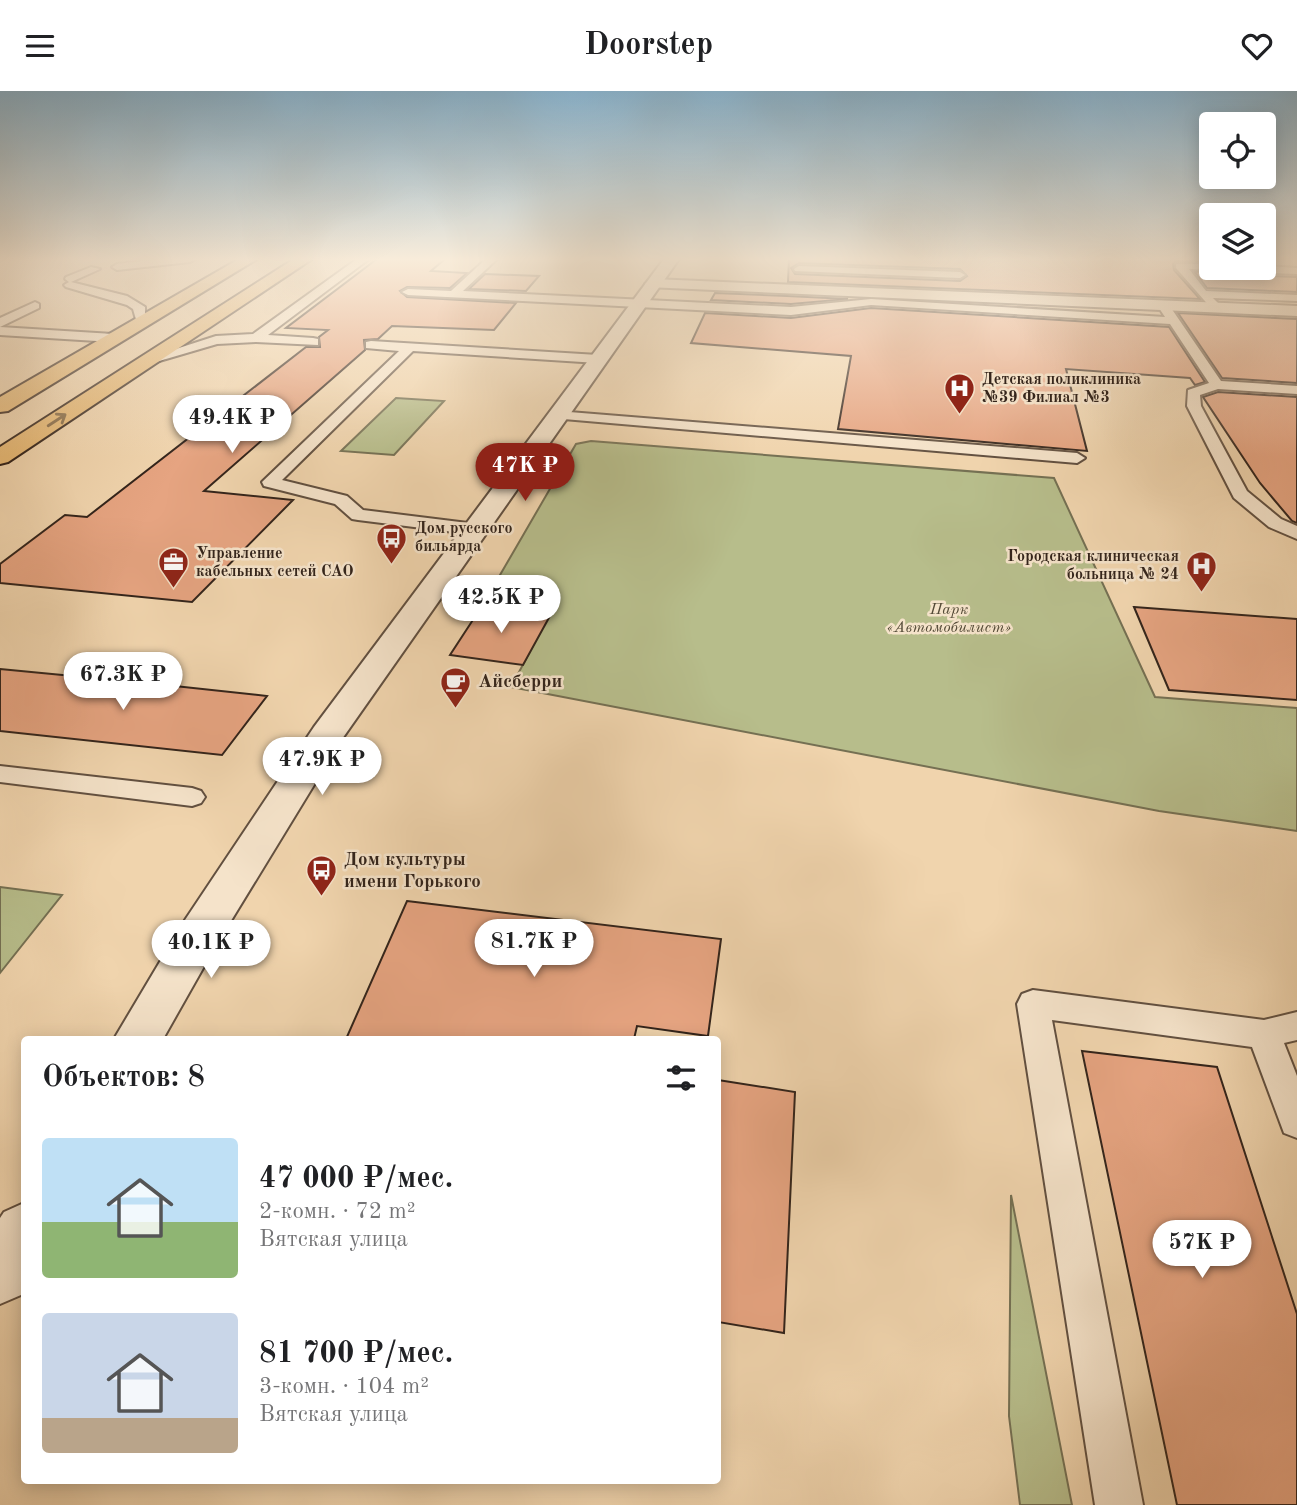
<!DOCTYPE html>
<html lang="ru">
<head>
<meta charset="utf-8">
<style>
  :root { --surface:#fff; --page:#f6f6f6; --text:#202124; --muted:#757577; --accent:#8f2418 }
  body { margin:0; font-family:"Old Standard TT",serif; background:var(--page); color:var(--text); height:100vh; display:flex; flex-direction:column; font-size:26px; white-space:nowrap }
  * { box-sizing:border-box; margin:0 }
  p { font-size:23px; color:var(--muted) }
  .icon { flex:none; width:38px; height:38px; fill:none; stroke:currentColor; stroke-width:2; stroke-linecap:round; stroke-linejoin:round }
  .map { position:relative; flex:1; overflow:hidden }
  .details { position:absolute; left:21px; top:945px; width:700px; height:448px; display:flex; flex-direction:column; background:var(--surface); border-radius:7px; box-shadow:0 4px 18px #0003 }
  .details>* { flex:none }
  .tools { position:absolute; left:1199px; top:21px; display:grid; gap:14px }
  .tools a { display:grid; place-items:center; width:77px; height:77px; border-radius:7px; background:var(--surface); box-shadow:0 4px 18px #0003; font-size:35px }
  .price { position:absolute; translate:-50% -60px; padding:0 16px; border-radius:24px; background:#fff; color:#222; font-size:23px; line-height:46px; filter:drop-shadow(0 2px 4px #0008) }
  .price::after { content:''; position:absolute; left:50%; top:42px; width:21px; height:16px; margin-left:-10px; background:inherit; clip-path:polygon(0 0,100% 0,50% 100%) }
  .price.selected { background:var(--accent); color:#fff }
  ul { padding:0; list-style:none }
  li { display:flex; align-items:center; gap:21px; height:175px; padding:0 21px }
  li span { display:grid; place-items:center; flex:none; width:196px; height:140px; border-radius:7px; color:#555 }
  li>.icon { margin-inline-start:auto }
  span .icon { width:84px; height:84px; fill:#fffc; stroke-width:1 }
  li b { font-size:30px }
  h2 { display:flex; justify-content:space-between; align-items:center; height:84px; padding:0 21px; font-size:30px }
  header { display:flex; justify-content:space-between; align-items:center; height:91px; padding:0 21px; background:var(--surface); font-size:32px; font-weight:700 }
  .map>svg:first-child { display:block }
</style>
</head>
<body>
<header><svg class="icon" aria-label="menu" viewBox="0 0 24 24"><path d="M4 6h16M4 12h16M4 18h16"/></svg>Doorstep<svg class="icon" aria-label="heart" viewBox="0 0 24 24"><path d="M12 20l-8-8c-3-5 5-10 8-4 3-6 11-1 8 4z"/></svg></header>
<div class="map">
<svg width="1297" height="1414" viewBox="0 0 1297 1414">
  <rect width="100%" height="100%" fill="#f0d4ad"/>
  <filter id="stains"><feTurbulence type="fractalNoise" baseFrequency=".00286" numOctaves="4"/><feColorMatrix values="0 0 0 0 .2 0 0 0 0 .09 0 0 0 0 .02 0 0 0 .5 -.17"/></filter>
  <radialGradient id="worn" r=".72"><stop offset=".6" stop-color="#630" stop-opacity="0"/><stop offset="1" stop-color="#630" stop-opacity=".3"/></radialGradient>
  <g fill="#b7bd8b" stroke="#757053" stroke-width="2">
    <polygon points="396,307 444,310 394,364 341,360"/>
    <polygon points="591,350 1054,387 1155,606 1297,617 1297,740 1159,720 511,596 550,523 482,515 576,353"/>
    <polygon points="0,796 62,804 0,882"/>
    <polygon points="1011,1104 1072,1414 1020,1414 1009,1325"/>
  </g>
  <g fill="#e6a481" stroke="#33241b" stroke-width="2" fill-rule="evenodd">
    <polygon points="377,168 445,168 431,180 467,182 450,197 407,196 400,200 407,206 516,212 494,239 392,235 378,248 364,249 365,259 204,400 293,409 192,511 0,492 0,473 65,424 87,426 306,256 320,256 319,246 328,239 286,237"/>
    <path d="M789,168H1211V170H1176L1173,173L1174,179L1200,208L788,191ZM799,172L960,178L967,185L960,190L795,183L791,177Z"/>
    <polygon points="1217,179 1224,183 1297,186 1297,201 1207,197 1195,181"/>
    <polygon points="485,183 539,185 526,200 469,198"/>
    <polygon points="715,202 787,205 848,208 791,213 711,209"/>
    <polygon points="871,217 1169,236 1205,291 1195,294 1190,287 1066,278 1087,360 838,338 851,265 691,252 705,222 791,227"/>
    <polygon points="1178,222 1297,228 1297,292 1222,287"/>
    <polygon points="1218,301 1297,306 1297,432 1292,430 1260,392 1203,306"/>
    <polygon points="482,515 551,523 523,574 450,564"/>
    <polygon points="1134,516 1297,528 1297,609 1169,599"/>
    <polygon points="0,578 156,593 267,605 222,664 0,640"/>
    <polygon points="407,810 721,848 708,945 637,935 634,948 346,948"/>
    <polygon points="1082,960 1217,976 1297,1223 1297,1414 1177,1414"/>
    <polygon points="718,989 795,1001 784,1242 718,1231"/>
  </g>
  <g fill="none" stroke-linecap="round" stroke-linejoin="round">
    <defs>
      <g id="service">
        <polygon points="159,168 195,168 190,171 117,179 112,176 117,173"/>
        <polygon points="357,168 369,168 268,244 313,247 318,248 318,254 256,251 217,253 149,273 142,269 216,245 253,243"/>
        <polygon points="486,168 497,168 463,200 791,216 871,208 1165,226 1159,217 1169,214 1221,290 1297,295 1297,303 1218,298 1200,304 1201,315 1247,400 1281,428 1297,435 1297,448 1269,436 1234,407 1187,315 1188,299 1209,292 1170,233 871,214 791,224 408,204 402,201 408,198 451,200"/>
        <polygon points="1176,173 1211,173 1211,177 1216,177 1211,179 1189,178 1206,200 1297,204 1297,210 1213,207 1221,215 1211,217 1176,177"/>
        <polygon points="799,175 960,181 965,184 960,187 795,180 794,178"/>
        <polygon points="1264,175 1297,177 1297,183 1224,180 1219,177"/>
        <polygon points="91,176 100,178 71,191 127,205 145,216 145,232 137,232 133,218 127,214 66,196 64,194 69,191 65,188 66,186"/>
        <polygon points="35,211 39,213 39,217 0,236 0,227"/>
        <polygon points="0,236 113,243 119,247 113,251 0,244"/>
        <polygon points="371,250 598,264 605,268 598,272 413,260 282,389 347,405 363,419 484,434 487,438 478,444 358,429 352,428 335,413 264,395 262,391 399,260 366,257 366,251"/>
        <polygon points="557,320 1077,362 1085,367 1077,372 552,327 550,324"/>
        <polygon points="0,675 192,697 201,700 205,706 201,712 192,715 0,691"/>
        <polygon points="1033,899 1264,929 1297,921 1297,949 1284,952 1297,985 1297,1047 1284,1042 1252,956 1052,929 1143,1414 1095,1414 1017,913 1022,903"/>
      </g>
      <polygon id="minor" points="653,188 1297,215 1297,225 647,196 645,193"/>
      <g id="tertiary">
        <polygon points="664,168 679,168 342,648 215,856 163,948 114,948 183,832 314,636"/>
        <polygon points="24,1112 24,1197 21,1204 0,1213 0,1127 4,1121"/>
      </g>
      <g id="primary">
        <polygon points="239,168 257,168 8,320 0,321 0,306"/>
        <polygon points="294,168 312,168 8,371 0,373 0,356"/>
      </g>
    </defs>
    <use href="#service" stroke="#625040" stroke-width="4"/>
    <use href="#minor" stroke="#625040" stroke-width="4"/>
    <use href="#tertiary" stroke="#625040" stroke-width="4"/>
    <use href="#primary" stroke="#33241b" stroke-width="4"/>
    <use href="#service" fill="#f5e3ca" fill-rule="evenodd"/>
    <use href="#minor" fill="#f5e3ca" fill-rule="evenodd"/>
    <use href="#tertiary" fill="#f5e3ca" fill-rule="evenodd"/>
    <use href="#primary" fill="#e8ba76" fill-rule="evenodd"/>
  </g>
  <defs><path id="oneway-shaft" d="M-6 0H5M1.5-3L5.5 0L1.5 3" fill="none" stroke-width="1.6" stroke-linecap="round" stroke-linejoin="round" transform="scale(1.75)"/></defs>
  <use stroke="#846844" href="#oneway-shaft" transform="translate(57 329) rotate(-33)"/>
  <linearGradient id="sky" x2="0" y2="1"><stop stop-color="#89b5d1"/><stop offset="0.46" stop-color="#f8ecda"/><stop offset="1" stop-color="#f8ecda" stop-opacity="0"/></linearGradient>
  <rect width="1297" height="366" fill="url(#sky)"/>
  <defs>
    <symbol id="hospital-pin" viewBox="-11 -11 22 30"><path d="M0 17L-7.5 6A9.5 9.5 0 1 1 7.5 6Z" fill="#8f2418" stroke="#f5e3ca"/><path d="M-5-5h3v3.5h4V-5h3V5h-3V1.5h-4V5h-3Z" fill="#fff"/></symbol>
    <symbol id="bus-pin" viewBox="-11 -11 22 30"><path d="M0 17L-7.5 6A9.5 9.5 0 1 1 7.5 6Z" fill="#8f2418" stroke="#f5e3ca"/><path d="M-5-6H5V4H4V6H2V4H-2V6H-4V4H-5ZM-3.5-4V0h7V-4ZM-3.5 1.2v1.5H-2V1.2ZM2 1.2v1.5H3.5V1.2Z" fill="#fff"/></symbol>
    <symbol id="office-pin" viewBox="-11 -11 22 30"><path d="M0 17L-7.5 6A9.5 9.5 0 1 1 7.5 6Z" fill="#8f2418" stroke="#f5e3ca"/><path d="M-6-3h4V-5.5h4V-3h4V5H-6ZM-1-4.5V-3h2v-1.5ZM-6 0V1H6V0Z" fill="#fff"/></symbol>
    <symbol id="cafe-pin" viewBox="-11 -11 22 30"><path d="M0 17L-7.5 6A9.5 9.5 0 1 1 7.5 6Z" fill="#8f2418" stroke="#f5e3ca"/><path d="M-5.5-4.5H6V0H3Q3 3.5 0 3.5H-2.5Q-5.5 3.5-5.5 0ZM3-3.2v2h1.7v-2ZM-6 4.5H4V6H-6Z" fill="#fff"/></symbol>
  </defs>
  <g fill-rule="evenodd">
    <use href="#hospital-pin" x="942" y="280" width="35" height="47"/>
    <use href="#bus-pin" x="374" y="430" width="35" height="47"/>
    <use href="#office-pin" x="156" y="454" width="35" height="47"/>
    <use href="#hospital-pin" x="1184" y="458" width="35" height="47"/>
    <use href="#cafe-pin" x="438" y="574" width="35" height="47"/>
    <use href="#bus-pin" x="304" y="762" width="35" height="47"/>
  </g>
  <g text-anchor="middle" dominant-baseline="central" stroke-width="5" stroke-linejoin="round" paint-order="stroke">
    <g font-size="16" font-weight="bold" fill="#33241b" stroke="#f5e3ca" text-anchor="start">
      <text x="982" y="289">Детская поликлиника<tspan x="982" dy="18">№39 Филиал №3</tspan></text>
      <text x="415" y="438">Дом русского<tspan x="415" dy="18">бильярда</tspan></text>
      <text x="196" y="463">Управление<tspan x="196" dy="18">кабельных сетей САО</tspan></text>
      <text x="1179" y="466" text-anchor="end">Городская клиническая<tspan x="1179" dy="18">больница № 24</tspan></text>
    </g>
    <g font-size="16" font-style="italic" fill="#544a37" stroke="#f5e3ca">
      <text x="949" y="519">Парк<tspan x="949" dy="18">«Автомобилист»</tspan></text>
    </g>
    <g font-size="19" font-weight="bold" fill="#33241b" stroke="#f5e3ca" text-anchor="start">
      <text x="478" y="591">Айсберри</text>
      <text x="344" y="769">Дом культуры<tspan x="344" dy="22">имени Горького</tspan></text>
    </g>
  </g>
  <rect width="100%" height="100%" filter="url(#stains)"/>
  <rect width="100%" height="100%" fill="url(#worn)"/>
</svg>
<div class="tools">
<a><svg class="icon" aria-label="locate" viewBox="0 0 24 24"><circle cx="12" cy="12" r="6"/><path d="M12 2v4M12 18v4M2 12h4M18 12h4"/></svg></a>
<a><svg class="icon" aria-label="layers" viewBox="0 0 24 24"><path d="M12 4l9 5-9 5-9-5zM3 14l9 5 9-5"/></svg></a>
</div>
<b class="price" style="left:232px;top:364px">49.4K ₽</b>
<b class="price selected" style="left:525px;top:412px">47K ₽</b>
<b class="price" style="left:501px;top:544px">42.5K ₽</b>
<b class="price" style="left:123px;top:621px">67.3K ₽</b>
<b class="price" style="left:322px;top:706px">47.9K ₽</b>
<b class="price" style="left:534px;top:888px">81.7K ₽</b>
<b class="price" style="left:211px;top:889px">40.1K ₽</b>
<b class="price" style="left:1202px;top:1189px">57K ₽</b>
<section class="details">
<h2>Объектов: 8<svg class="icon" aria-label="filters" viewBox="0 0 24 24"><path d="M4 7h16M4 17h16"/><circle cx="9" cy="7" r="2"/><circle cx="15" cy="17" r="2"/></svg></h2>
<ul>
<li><span style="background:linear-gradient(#bfe0f5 60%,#8fb573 0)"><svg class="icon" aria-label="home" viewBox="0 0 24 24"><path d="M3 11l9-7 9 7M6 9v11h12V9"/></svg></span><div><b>47 000 ₽/мес.</b><p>2-комн. · 72 m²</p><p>Вятская улица</p></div></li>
<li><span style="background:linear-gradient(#c9d6e8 75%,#b9a48a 0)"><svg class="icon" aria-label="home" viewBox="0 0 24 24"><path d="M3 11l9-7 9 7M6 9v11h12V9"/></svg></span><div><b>81 700 ₽/мес.</b><p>3-комн. · 104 m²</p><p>Вятская улица</p></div></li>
</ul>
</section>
</div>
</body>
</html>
